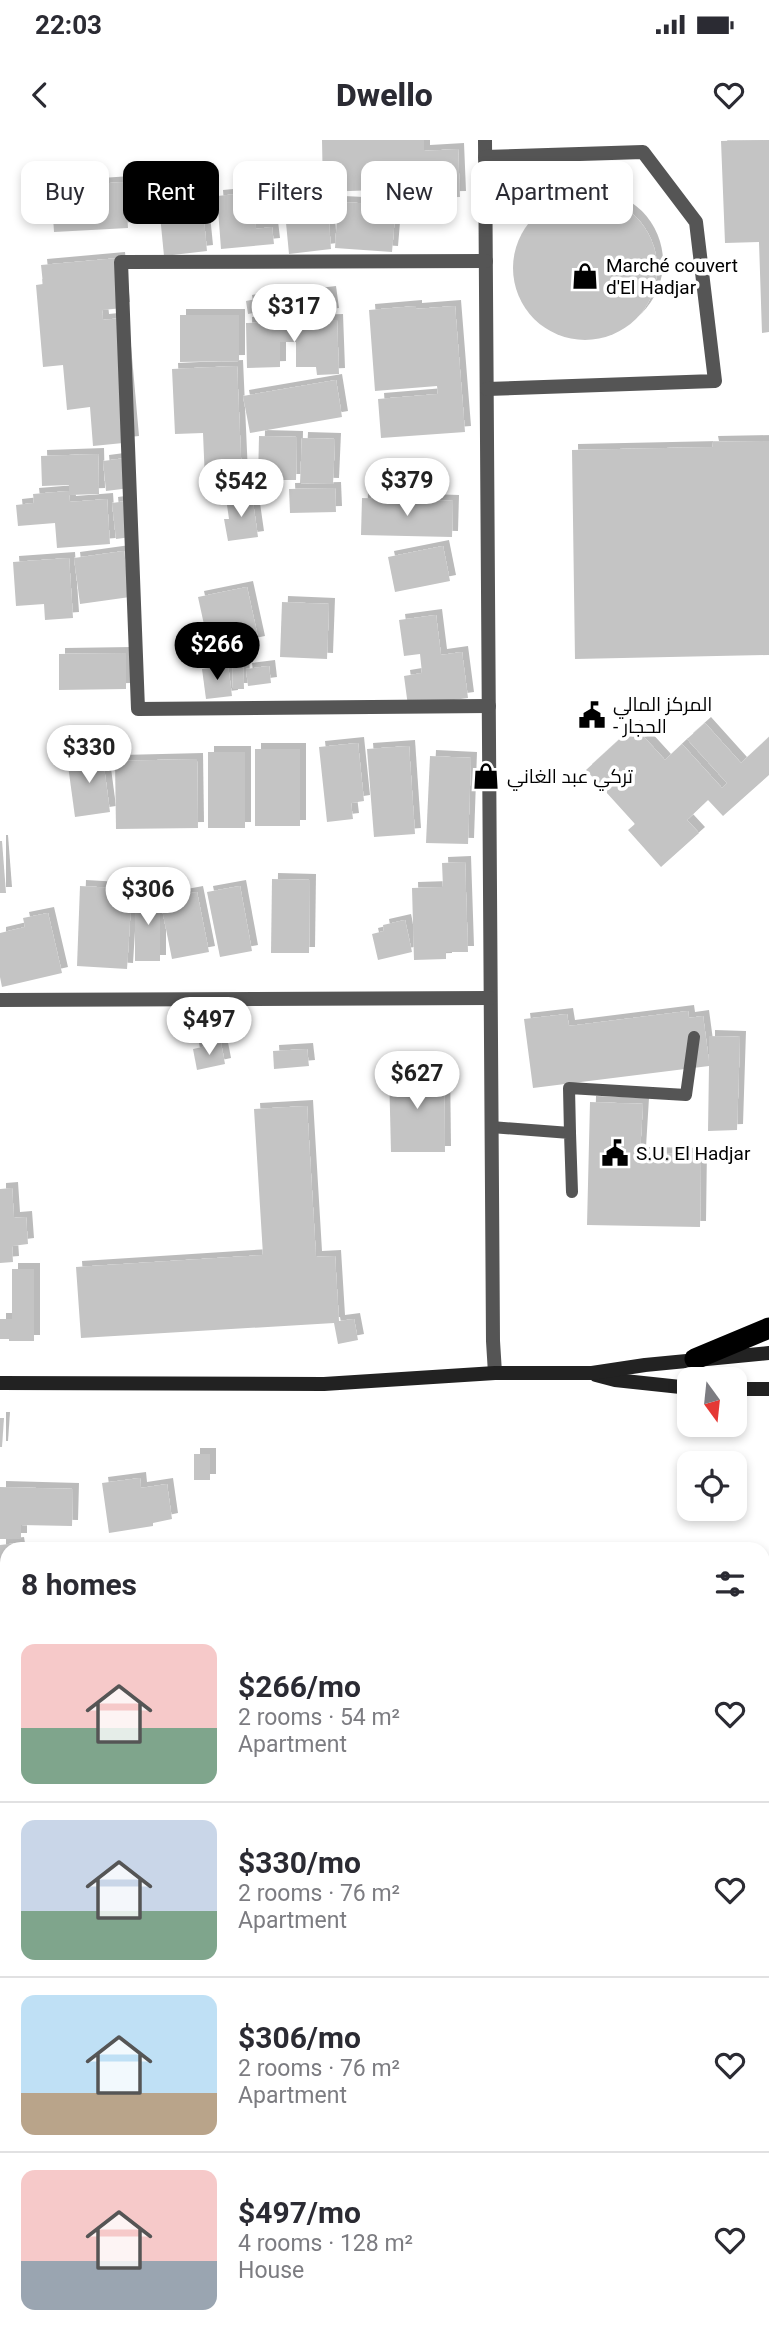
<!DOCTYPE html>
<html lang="en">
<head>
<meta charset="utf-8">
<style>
  :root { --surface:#fff; --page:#f7f7f7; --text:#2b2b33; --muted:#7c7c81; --line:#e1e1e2; --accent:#000 }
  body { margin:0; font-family:Roboto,Cairo,sans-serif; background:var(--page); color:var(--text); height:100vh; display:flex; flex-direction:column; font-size:26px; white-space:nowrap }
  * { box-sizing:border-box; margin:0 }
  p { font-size:23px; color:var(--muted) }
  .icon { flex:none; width:38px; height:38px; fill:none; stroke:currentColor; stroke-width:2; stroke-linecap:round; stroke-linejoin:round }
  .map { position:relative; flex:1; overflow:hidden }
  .panel { position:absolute; left:0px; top:1402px; width:770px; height:800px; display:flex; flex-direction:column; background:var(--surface); border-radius:21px 21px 0 0; box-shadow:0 4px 10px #0003 }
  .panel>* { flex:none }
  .guide { position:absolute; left:21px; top:21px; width:728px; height:63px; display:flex; gap:14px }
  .needle { width:46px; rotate:165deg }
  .buttons { position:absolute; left:677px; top:1227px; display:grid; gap:14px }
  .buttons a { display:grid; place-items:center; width:70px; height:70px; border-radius:14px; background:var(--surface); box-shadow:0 4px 10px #0003; font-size:35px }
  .price { position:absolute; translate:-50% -60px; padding:0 16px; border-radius:24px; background:#fff; color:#222; font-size:23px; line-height:46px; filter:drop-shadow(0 2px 4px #0008) }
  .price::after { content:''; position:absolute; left:50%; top:42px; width:21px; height:16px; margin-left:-10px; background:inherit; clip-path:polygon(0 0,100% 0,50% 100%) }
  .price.active { background:var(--accent); color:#fff }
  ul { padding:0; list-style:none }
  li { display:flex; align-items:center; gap:21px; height:175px; padding:0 21px }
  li+li { border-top:2px solid var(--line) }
  li span { display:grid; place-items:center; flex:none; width:196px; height:140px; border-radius:14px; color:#555 }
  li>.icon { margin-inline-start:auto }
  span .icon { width:84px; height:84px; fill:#fffc; stroke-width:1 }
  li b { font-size:30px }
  h2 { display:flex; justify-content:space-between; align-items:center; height:84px; padding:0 21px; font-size:30px }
  .chip { padding:0 24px; border-radius:14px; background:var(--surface); box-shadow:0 4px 10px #0003; font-size:24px; line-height:63px }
  .chip.active { background:var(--accent); color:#fff }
  .status { display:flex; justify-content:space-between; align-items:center; height:49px; padding:0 35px; background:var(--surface); direction:ltr }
  .status svg { height:19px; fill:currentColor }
  header { display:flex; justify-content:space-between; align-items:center; height:91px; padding:0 21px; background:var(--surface); font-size:32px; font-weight:800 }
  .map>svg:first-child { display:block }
</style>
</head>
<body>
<div class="status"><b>22:03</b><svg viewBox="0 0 49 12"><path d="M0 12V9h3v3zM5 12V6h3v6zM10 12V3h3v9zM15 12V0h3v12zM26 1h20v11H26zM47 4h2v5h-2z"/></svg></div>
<header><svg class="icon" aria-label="back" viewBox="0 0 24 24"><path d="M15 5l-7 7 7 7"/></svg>Dwello<svg class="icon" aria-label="heart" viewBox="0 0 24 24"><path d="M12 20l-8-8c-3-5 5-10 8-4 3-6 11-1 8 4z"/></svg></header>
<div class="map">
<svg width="769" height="2200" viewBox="0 0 769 2200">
  <defs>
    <filter id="shadow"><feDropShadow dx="6" dy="-6" stdDeviation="0" flood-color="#0004"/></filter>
  </defs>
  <rect width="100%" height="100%" fill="#fff"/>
  <polygon fill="#dcdcdc" points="769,2079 769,2200 97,2200 98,2194 763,2194 763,2105"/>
  <g fill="#c4c4c4" filter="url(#shadow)">
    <polygon points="322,0 424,0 424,11 458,9 460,57 403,58 403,49 323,52"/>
    <polygon points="769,0 769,192 762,193 759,102 725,103 721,1"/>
    <polygon points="125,42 128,88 54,92 51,47"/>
    <polygon points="259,52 260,73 255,74 256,89 272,87 274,104 221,109 217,56"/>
    <circle cx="585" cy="128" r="72"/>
    <polygon points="327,58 331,109 289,114 284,62"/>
    <polygon points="202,61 207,111 164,116 159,65"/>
    <polygon points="338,62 378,64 378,75 395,76 392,112 335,108"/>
    <polygon points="119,118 124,168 102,170 103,180 122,178 133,302 93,306 90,267 67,270 63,225 43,227 36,145 43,144 41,125"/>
    <polygon points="330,152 333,174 315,176 313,154"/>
    <polygon points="266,157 268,170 248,174 246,161"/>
    <polygon points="416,166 416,169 455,166 465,292 381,298 378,259 438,254 437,246 375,251 369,170"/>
    <polygon points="180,175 239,175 239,221 180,222"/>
    <polygon points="337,180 339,234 317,235 316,227 296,227 296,202 280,202 280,227 247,228 246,183"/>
    <polygon points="237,226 242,340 205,341 203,293 175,294 172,229"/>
    <polygon points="336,240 342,277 250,293 243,256"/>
    <polygon points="259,296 297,297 296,340 258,340"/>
    <polygon points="302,298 335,299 333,344 300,343"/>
    <polygon points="769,301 769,515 575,519 572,310 713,307 712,302"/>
    <polygon points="98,314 99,354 69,355 70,362 107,359 110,404 57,408 55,383 18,386 16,365 34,363 33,354 69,351 69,345 42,346 41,316"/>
    <polygon points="126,318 130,348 106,351 103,321"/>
    <polygon points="335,348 336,372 290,373 289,349"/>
    <polygon points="252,355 258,397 228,401 224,379 229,379 226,358"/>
    <polygon points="362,358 453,361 452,397 361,395"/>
    <polygon points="127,361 131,397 116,399 112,363"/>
    <polygon points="443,406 450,441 395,452 388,417"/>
    <polygon points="124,411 130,457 80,464 74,418"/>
    <polygon points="69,418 73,478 45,480 44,464 16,466 13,422"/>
    <polygon points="247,447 259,502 210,512 198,457"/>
    <polygon points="282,462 329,464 327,519 280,517"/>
    <polygon points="436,475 441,515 462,512 468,558 408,566 404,536 422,533 420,514 404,516 399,480"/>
    <polygon points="232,511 243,511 244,549 233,549"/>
    <polygon points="126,513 126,549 59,550 59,514"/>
    <polygon points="228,525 232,556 206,559 202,529"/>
    <polygon points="269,526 271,543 248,546 246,529"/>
    <polygon points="705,583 741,623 769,597 769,635 723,676 708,660 687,680 699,693 661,727 628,690 635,684 586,630 634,586 665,620 682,604 722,648 727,643 687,599"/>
    <polygon points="358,603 364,661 351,663 353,679 327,682 319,607"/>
    <polygon points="409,606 415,694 374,697 367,609"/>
    <rect x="255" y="609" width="45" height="77"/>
    <polygon points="102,612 110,672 75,677 67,618"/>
    <rect x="208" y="612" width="37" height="76"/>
    <polygon points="430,616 471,618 468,704 426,703"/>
    <polygon points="197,619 198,688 116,689 115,621"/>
    <polygon points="0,701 2,701 6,753 0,753"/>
    <polygon points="465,722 468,812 446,812 446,819 414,820 412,748 443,747 442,723"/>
    <polygon points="272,739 310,740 309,813 271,813"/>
    <polygon points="80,746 132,749 127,829 77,826"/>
    <polygon points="240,746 252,811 220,817 207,752"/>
    <polygon points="197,752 209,812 172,819 160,759"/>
    <rect x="135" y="753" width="25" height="68"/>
    <polygon points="48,773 62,833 2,847 0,837 0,793 25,787 23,778"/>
    <polygon points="405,780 412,812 378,820 372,794 384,791 383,785"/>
    <polygon points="688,871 689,878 703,876 709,921 709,896 740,897 737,990 708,991 709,926 533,948 524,879 567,874 569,886"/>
    <polygon points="221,903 225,924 197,930 193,909"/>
    <polygon points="307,909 309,926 274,929 273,911"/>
    <polygon points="444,930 445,1012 391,1012 389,931"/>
    <polygon points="590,962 643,964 640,1013 701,1014 700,1087 587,1085"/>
    <polygon points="307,966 316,1117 335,1116 339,1181 354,1179 358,1200 338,1204 334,1183 81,1198 76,1127 263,1115 254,969"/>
    <polygon points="12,1048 14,1078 26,1077 28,1104 12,1106 13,1122 0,1123 0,1049"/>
    <polygon points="12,1129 34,1129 34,1201 9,1201 9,1199 0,1199 0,1179 12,1179"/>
    <polygon points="0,1278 4,1278 2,1307 0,1307"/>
    <rect x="194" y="1314" width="16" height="26"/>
    <polygon points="140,1338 141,1348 167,1344 172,1379 153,1383 153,1386 109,1393 102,1343"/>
    <polygon points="0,1347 73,1349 72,1386 21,1385 21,1399 0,1399"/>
    <polygon points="18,1403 19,1409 7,1409 7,1527 0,1528 0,1405"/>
  </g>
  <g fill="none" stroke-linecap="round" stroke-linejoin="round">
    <g stroke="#555" stroke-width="12">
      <polyline points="491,987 570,993 572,1052"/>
      <polyline points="570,993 569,948 686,955 694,897"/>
    </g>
    <g stroke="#555" stroke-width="14">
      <polyline points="485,0 493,1201 495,1233"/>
      <polyline points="485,17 643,12 696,82 715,241 487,249"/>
      <polyline points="486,121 121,122 138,569 489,566"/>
      <polyline points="0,860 490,858"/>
      <polyline points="0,1682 7,1682"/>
      <polyline points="0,1987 7,1988"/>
    </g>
    <g stroke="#222" stroke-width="14">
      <polyline points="596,1235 615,1240 690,1248"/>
      <polyline points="0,1243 324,1244 495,1233 592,1233 645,1225 769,1213"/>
      <polyline points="735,1249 769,1249"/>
    </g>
    <polyline stroke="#000" stroke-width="21" points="695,1219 769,1188"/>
  </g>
  <defs>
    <symbol id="shop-bare" viewBox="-9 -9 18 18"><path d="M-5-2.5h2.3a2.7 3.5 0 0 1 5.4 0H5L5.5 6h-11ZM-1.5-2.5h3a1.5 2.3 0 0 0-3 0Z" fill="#000" stroke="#fff" stroke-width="2.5" paint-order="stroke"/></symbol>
    <symbol id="civic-bare" viewBox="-9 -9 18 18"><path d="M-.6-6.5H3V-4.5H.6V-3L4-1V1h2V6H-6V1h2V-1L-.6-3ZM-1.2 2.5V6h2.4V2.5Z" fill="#000" stroke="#fff" stroke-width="2.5" paint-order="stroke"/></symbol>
  </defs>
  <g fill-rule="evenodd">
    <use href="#shop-bare" x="566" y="117" width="38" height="38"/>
    <use href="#civic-bare" x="573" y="556" width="38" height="38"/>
    <use href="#shop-bare" x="467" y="617" width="38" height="38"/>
    <use href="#civic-bare" x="596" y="994" width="38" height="38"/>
  </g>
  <g text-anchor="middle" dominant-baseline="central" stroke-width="7" stroke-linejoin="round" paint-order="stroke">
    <g font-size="19" fill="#000" stroke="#fff" text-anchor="start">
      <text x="606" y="125">Marché couvert<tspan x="606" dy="22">d'El Hadjar</tspan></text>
      <text x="613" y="564">المركز المالي<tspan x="613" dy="22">- الحجار</tspan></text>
      <text x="507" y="636">تركي عبد الغاني</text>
      <text x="636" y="1013">S.U. El Hadjar</text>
    </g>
  </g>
</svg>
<div class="buttons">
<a><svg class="needle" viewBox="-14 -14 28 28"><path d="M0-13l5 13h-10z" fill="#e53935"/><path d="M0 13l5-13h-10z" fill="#7c7c81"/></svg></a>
<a><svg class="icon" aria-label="locate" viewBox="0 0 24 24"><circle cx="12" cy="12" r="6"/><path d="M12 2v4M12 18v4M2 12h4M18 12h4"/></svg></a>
</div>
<b class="price" style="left:294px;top:204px">$317</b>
<b class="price" style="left:407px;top:378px">$379</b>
<b class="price" style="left:241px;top:379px">$542</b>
<b class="price active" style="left:217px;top:542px">$266</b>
<b class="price" style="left:89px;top:645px">$330</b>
<b class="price" style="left:148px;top:787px">$306</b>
<b class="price" style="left:209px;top:917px">$497</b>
<b class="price" style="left:417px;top:971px">$627</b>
<div class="guide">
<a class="chip">Buy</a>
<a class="chip active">Rent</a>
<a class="chip">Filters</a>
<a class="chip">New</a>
<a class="chip">Apartment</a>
</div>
<section class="panel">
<h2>8 homes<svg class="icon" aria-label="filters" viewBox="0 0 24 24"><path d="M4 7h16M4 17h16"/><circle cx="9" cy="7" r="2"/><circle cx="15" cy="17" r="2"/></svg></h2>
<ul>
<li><span style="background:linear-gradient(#f6c9c9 60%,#7fa58c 0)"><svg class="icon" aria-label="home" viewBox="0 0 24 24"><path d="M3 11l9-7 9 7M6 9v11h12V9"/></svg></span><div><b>$266/mo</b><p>2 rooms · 54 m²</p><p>Apartment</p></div><svg class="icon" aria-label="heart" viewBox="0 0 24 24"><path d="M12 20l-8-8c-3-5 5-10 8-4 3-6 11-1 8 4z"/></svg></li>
<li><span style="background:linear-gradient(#c9d6e8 65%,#7fa58c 0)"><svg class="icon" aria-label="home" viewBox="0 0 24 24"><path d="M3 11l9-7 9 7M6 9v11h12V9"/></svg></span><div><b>$330/mo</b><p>2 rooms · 76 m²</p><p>Apartment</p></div><svg class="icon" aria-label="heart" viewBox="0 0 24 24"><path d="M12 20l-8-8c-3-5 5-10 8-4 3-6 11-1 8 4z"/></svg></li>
<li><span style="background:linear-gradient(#bfe0f5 70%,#b9a48a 0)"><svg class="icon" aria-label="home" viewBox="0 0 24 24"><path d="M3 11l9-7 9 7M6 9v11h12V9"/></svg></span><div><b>$306/mo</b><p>2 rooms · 76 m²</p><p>Apartment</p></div><svg class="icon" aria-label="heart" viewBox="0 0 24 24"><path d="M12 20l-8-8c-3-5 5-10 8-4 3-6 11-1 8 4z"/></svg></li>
<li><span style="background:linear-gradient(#f6c9c9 65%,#9aa5b1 0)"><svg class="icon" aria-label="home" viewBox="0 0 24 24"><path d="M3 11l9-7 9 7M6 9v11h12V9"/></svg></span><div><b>$497/mo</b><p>4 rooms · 128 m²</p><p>House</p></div><svg class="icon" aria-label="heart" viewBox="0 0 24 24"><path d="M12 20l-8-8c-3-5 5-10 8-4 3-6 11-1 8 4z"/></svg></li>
</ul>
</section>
</div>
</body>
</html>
